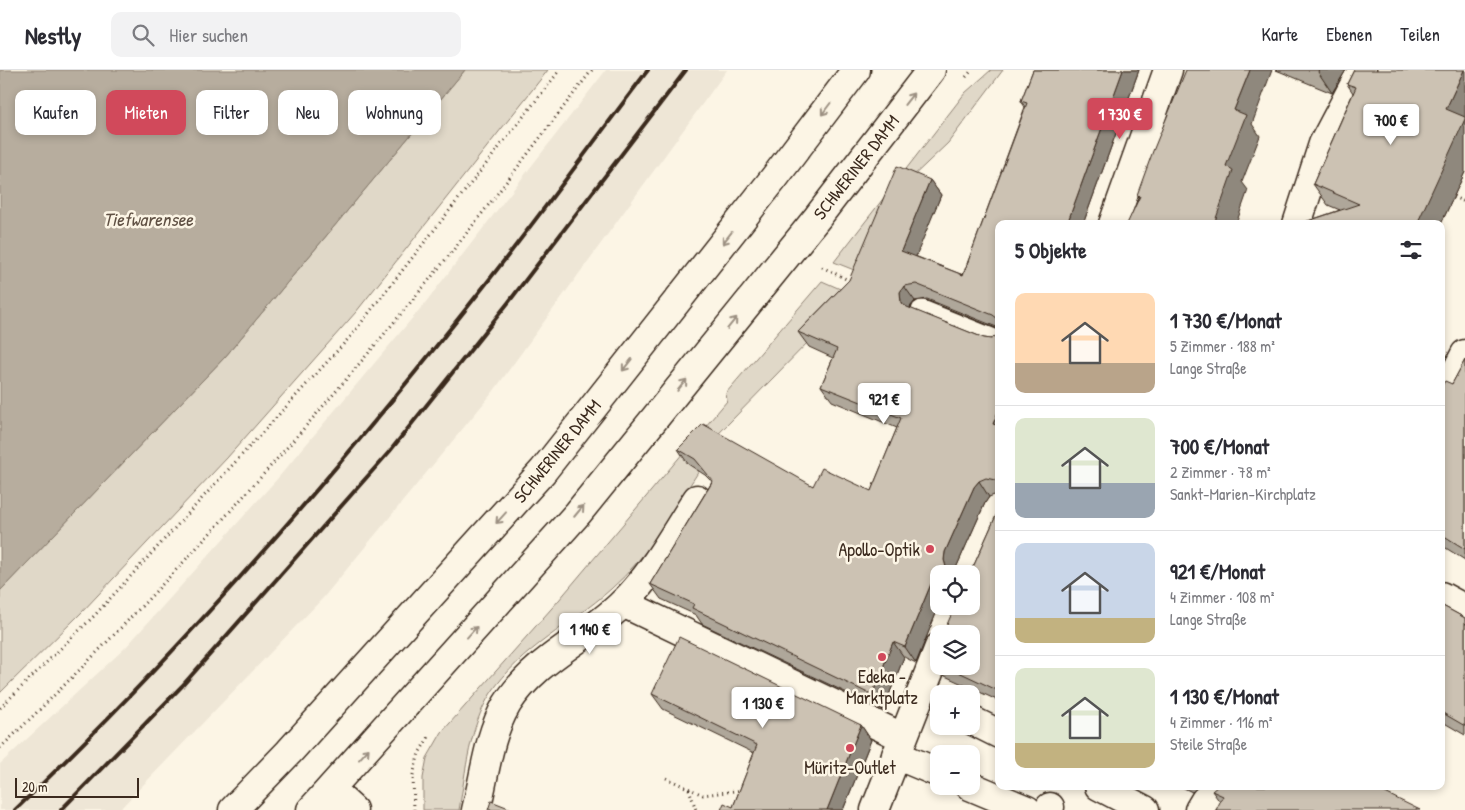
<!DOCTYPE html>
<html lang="de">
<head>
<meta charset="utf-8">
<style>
  :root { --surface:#fff; --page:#f2f2f3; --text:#2b2b33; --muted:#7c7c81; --line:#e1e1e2; --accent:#d1495b }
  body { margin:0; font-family:"Patrick Hand",sans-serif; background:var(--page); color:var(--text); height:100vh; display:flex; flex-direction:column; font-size:19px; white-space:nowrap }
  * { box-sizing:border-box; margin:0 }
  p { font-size:16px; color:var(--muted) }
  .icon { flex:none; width:28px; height:28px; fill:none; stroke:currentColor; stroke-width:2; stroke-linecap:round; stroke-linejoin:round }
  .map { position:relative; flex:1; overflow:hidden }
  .drawer { position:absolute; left:995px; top:150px; width:450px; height:570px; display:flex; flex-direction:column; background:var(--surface); border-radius:10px; box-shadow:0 2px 8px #0003 }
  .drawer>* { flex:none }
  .top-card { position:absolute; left:15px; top:20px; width:475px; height:45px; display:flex; gap:10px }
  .fabs { position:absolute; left:930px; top:495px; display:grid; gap:10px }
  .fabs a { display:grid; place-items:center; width:50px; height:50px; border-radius:10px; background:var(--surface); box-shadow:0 2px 8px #0003; font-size:25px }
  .scale { position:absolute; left:15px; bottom:12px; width:124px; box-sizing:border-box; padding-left:5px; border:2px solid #3b2a1e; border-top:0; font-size:14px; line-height:18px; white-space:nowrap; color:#3b2a1e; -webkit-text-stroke:4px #fcf5e5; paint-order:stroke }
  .price { position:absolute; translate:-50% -42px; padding:0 11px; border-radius:5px; background:#fff; color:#222; font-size:16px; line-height:32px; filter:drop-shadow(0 1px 2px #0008) }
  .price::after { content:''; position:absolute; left:50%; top:30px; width:15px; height:11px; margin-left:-8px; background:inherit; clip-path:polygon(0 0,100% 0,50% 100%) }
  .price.selected { background:var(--accent); color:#fff }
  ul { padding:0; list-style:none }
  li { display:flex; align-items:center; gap:15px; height:125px; padding:0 20px }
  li+li { border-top:1px solid var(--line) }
  li span { display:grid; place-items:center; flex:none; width:140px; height:100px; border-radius:10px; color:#555 }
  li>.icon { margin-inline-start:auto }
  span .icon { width:60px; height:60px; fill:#fffc; stroke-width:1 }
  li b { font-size:21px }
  h2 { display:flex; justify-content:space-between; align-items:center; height:60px; padding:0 20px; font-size:21px }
  .pill { padding:0 18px; border-radius:10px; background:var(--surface); box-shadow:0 2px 8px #0003; font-size:18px; line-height:45px }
  .pill.selected { background:var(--accent); color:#fff }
  header { display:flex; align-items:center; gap:30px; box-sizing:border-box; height:70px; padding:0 25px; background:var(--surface); border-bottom:1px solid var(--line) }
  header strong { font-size:24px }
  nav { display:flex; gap:28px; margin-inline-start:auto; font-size:18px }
  .search { width:350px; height:45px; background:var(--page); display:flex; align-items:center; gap:12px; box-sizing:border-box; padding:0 18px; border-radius:10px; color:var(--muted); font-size:19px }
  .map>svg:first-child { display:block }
</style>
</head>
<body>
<header>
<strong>Nestly</strong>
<div class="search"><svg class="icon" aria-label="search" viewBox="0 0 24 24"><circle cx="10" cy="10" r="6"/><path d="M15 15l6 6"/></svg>Hier suchen</div>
<nav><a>Karte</a><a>Ebenen</a><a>Teilen</a></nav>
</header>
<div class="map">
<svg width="1465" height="740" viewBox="0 0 1465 740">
  <rect width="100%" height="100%" fill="#fcf5e5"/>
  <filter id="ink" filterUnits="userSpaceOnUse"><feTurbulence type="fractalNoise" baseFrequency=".02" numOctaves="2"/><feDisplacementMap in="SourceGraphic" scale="10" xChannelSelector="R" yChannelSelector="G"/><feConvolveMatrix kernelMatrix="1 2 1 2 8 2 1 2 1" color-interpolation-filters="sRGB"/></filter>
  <g filter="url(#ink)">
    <polygon fill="#eee6d6" points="606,0 727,0 493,322 323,528 119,740 0,740 0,694 126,577 278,408 425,233"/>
    <g fill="#e0d8c8" stroke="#8e8173">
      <polygon points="465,0 548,0 356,242 227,388 81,543 0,623 0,521 225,287"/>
      <polygon points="991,0 1003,0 948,73 907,112 902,219 834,192 965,23"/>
      <path d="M822,211L854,225L689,394L699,401C672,442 648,487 611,519C572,554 520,579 491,623C469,657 466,701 459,740H423V708L427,688L442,662L559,530L727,331L726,323Z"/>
    </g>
    <polygon fill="#b7ad9e" stroke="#85796b" points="0,0 465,0 225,287 0,521"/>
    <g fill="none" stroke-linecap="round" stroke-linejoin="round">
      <defs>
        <polyline id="lane" points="922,241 999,272"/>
        <g id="street">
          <polyline points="1113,154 1168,0"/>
          <polyline points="1297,154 1323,74 1362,0"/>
          <polyline points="1441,331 1465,284"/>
          <polyline points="1441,526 1465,539"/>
          <polyline points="623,533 902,667"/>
          <polyline points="971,650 999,664"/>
          <polyline points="896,685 939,703"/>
          <polyline points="970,716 1027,740"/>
          <polyline points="1099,716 1145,740"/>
          <polyline points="331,720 353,740"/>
          <path d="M476,740C485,705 488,666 507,634C536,588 587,569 624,532C654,502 674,464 697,429"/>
          <polyline points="875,740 939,577"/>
          <polyline points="1049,740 1050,737"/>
          <polyline points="1199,740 1205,730 1225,716"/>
        </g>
        <g id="primary">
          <polyline points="233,740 289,682 543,401 775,107 856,0"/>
          <polyline points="311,740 578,443 817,148 931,0"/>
        </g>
      </defs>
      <use href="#lane" stroke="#3b2a1e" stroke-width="25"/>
      <use href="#street" stroke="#3b2a1e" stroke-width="31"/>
      <use href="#primary" stroke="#3b2a1e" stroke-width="31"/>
      <g stroke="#3b2a1e" stroke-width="3" stroke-dasharray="1 4" stroke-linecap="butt">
        <polyline points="966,7 972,0"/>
        <polyline points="1453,127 1465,132"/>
        <polyline points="822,197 852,212"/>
        <polyline points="0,638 95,545 350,267 560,0"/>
        <path d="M0,678C144,540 278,393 405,239C470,162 530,80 592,0"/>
        <polyline points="666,708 703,725 743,720"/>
        <polyline points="689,719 696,740"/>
        <polyline points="414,740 413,705 419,683 430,665"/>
      </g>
      <use href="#lane" stroke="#fcf5e5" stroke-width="21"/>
      <use href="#street" stroke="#fcf5e5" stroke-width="28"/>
      <use href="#primary" stroke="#fcf5e5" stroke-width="28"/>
      <g stroke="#3b2a1e" stroke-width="4">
        <path d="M15,740C185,578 340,399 485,215C541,144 594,71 648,0"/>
        <polyline points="61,740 182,616 390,381 508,233 686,0"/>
      </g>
    </g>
    <g fill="#afa79a" stroke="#3b2a1e">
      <polygon points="1033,0 1139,0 1083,154 999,154 999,258 927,229 915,231 910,237 911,239 984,268 991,269 996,266 999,263 999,424 997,424 989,427 985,433 956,498 939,504 939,536 916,593 904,587 883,640 702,554 696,545 661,529 650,514 712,412 705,405 688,394 678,379 813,416 871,421 897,358 832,331 821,316 833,288 809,277 798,262 849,210 930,110 941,125 915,186 963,205 1025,37 1021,31"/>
      <polygon points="1276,0 1346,0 1332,23"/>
      <polygon points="1354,0 1465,102 1441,154 1299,154 1340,140 1328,135 1313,114 1353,23 1347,14"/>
      <polygon points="1465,290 1465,490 1441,475 1441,317 1452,314"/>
      <polygon points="999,439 999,631 945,606 934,590 939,575 939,596 971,596 971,536 968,502 974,495"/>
      <polygon points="1441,535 1465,548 1465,665 1441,651"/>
      <polygon points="652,624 861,655 871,670 843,740 721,740 733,737 754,683 663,639"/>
      <polygon points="1180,716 1199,716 1192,722"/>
      <polygon points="1371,716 1220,732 1212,721"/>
    </g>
    <g fill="#8f887d" stroke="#3b2a1e">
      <polygon points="1123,0 1139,0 1083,154 1067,154"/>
      <polygon points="1250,0 1272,0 1252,54 1260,66 1242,112 1248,120 1236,154 1214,154 1226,96 1234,40"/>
      <polygon points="1319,0 1346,0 1332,23 1318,2"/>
      <polygon points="1464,0 1465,0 1465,102 1441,154 1417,154 1446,39"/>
      <polygon points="930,110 941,125 912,196 901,181"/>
      <polygon points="904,216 915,231 910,237 912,248 901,233 900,222"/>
      <polygon points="999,339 999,362 993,354"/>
      <polygon points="979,411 989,427 985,433 956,498 955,504 951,504 946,497 944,490 945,482 974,417"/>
      <polygon points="936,509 939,513 939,536 916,593 905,577 931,514"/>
      <polygon points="893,572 904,587 883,640 872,625"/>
      <polygon points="861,655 871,670 843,740 827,740"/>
    </g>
    <g fill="#ccc2b3" stroke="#3b2a1e">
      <polygon points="1033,0 1123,0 1067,154 999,154 999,252 998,249 993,245 916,214 904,216 900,222 901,233 907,237 984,268 991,269 996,266 999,263 999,339 993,354 999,356 999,413 995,410 986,408 979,411 974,417 945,482 944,490 946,497 953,503 958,504 939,504 939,507 936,509 931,514 905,577 893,572 872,625 692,538 694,534 650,514 713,411 695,389 678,379 703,354 813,416 822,398 871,421 901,348 821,316 837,279 798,262 849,210 897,96 930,110 901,181 963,205 1027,33 1021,31"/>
      <polygon points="1186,0 1250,0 1234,40 1246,45 1226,96 1233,100 1214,154 1127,154 1140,126 1137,125 1153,81"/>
      <polygon points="1354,0 1464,0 1446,39 1465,47 1465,49 1417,154 1299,154 1359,134 1313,114 1356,17 1347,14"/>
      <polygon points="1465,290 1465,479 1441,464 1441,317 1445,311 1452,314"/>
      <polygon points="999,439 999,621 946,596 971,596 971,564 943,564 955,536 971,536 971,504 962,504 968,502 974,495"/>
      <polygon points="1441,535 1465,548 1465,656 1441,642"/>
      <polygon points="679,567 861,655 827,740 721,740 724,733 733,737 757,675 652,624"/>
      <polygon points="939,575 939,593 934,590"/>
      <polygon points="1218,716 1371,716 1420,740 1216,740 1223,726 1212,721"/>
      <polygon points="491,731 514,740 488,740"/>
    </g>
    <defs><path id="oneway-shaft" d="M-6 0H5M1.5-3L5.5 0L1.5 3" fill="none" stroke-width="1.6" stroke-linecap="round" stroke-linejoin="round" transform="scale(1.25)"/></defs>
    <g stroke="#9c9082">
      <use href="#oneway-shaft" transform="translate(909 29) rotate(-52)"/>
      <use href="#oneway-shaft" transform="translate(826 39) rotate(127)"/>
      <use href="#oneway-shaft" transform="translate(727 168) rotate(128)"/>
      <use href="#oneway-shaft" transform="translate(732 253) rotate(-51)"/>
      <use href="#oneway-shaft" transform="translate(627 295) rotate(128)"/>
      <use href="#oneway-shaft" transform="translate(682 315) rotate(-51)"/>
      <use href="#oneway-shaft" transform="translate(579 441) rotate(-50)"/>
      <use href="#oneway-shaft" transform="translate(501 448) rotate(132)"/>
      <use href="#oneway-shaft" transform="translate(472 562) rotate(-48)"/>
      <use href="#oneway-shaft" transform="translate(364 684) rotate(-48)"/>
    </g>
  </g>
  <g fill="#d1495b" stroke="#fcf5e5" stroke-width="2">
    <circle cx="930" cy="479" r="5"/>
    <circle cx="882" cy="587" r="5"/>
    <circle cx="850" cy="678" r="5"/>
  </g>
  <g text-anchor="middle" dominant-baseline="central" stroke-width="5" stroke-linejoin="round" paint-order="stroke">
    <g font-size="18" fill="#3b2a1e" stroke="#fcf5e5">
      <text transform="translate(856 97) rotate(-52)">SCHWERINER DAMM</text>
      <text transform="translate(557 381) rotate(-51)">SCHWERINER DAMM</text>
    </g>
    <g font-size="18" fill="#3b2a1e" stroke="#fcf5e5">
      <text x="920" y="479" text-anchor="end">Apollo-Optik</text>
      <text x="882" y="606">Edeka -<tspan x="882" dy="21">Marktplatz</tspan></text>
      <text x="850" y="697">Müritz-Outlet</text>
    </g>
    <g font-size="19" font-style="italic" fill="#605144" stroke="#fcf5e5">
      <text x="148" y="149">Tiefwarensee</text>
    </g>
  </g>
</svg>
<div class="fabs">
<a><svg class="icon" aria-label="locate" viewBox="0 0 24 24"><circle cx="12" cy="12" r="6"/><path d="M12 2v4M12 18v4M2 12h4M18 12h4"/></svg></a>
<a><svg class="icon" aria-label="layers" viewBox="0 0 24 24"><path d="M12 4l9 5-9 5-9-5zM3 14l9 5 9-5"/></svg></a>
<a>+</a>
<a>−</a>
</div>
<div class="scale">20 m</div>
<b class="price selected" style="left:1120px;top:70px">1 730 €</b>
<b class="price" style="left:1391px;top:76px">700 €</b>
<b class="price" style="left:884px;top:355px">921 €</b>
<b class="price" style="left:590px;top:585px">1 140 €</b>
<b class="price" style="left:763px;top:659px">1 130 €</b>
<div class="top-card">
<a class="pill">Kaufen</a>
<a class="pill selected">Mieten</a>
<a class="pill">Filter</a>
<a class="pill">Neu</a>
<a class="pill">Wohnung</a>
</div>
<section class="drawer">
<h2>5 Objekte<svg class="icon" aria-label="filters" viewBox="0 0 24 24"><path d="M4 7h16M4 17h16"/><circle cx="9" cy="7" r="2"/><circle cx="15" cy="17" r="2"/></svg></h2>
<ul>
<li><span style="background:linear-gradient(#ffd9b3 70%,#b9a48a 0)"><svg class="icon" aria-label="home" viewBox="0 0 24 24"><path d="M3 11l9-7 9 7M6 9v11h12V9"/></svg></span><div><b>1 730 €/Monat</b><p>5 Zimmer · 188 m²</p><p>Lange Straße</p></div></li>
<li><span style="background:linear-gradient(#dfe7d0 65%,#9aa5b1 0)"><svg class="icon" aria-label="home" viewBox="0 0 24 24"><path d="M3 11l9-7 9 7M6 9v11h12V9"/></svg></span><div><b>700 €/Monat</b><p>2 Zimmer · 78 m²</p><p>Sankt-Marien-Kirchplatz</p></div></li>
<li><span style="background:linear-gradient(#c9d6e8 75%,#c2b280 0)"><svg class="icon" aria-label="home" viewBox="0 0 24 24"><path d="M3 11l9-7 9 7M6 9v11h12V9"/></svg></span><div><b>921 €/Monat</b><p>4 Zimmer · 108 m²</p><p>Lange Straße</p></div></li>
<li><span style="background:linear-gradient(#dfe7d0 75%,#c2b280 0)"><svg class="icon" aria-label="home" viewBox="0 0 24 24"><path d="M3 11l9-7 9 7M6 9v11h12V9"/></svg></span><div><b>1 130 €/Monat</b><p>4 Zimmer · 116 m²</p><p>Steile Straße</p></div></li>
</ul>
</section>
</div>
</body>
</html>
